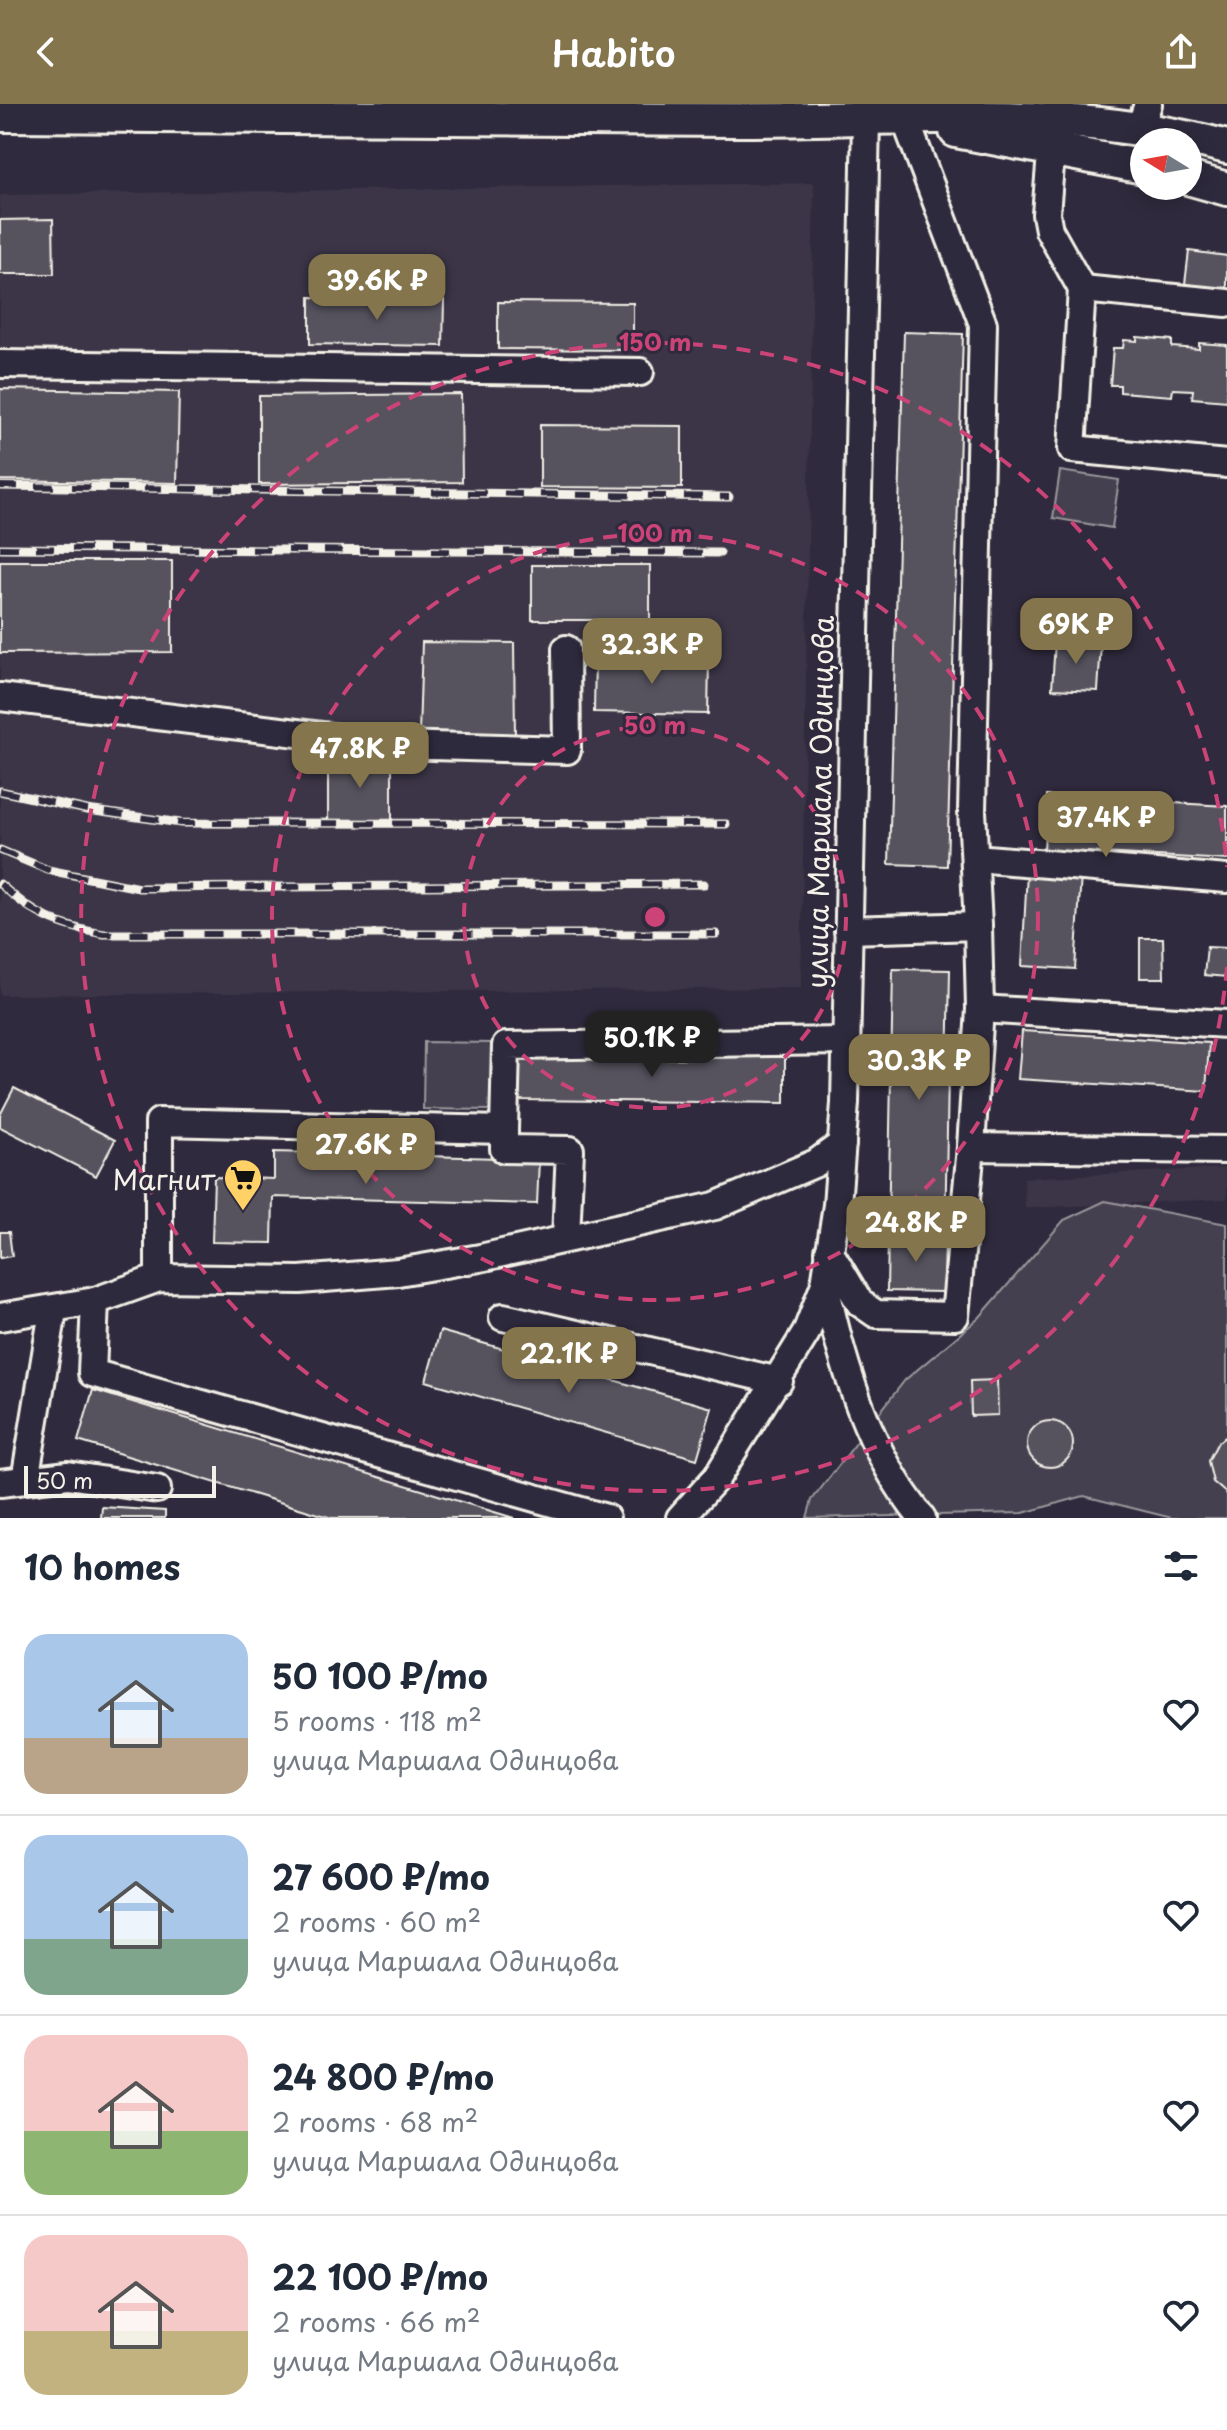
<!DOCTYPE html>
<html lang="en">
<head>
<meta charset="utf-8">
<style>
  :root { --surface:#fff; --page:#f6f6f7; --text:#1f2937; --muted:#747a83; --line:#e0e1e3; --accent:#84754c }
  body { margin:0; font-family:"Playpen Sans",sans-serif; background:var(--page); color:var(--text); height:100vh; display:flex; flex-direction:column; font-size:30px; white-space:nowrap }
  * { box-sizing:border-box; margin:0 }
  p { font-size:26px; color:var(--muted) }
  .icon { flex:none; width:44px; height:44px; fill:none; stroke:currentColor; stroke-width:2; stroke-linecap:round; stroke-linejoin:round }
  .map { position:relative; height:1414px; overflow:hidden }
  .sheet { display:flex; flex-direction:column; background:var(--surface); flex:1 }
  .sheet>* { flex:none }
  .needle { width:52px; rotate:281deg }
  .controls { position:absolute; left:1130px; top:24px; display:grid; gap:16px }
  .controls a { display:grid; place-items:center; width:72px; height:72px; border-radius:50%; background:var(--surface); box-shadow:0 4px 20px #0003; font-size:40px }
  .scale { position:absolute; left:24px; bottom:20px; width:192px; box-sizing:border-box; padding-left:8px; border:4px solid #f4f1e8; border-top:0; font-size:22px; line-height:28px; white-space:nowrap; color:#f4f1e8; -webkit-text-stroke:6px #2f2a3d; paint-order:stroke }
  .price { position:absolute; translate:-50% -68px; padding:0 18px; border-radius:16px; background:var(--accent); color:#fff; font-size:26px; line-height:52px; filter:drop-shadow(0 2px 4px #0008) }
  .price::after { content:''; position:absolute; left:50%; top:48px; width:24px; height:18px; margin-left:-12px; background:inherit; clip-path:polygon(0 0,100% 0,50% 100%) }
  .price.on { background:#222; color:#fff }
  ul { padding:0; list-style:none }
  li { display:flex; align-items:center; gap:24px; height:200px; padding:0 24px }
  li+li { border-top:2px solid var(--line) }
  li span { display:grid; place-items:center; flex:none; width:224px; height:160px; border-radius:24px; color:#555 }
  li>.icon { margin-inline-start:auto }
  span .icon { width:96px; height:96px; fill:#fffc; stroke-width:1 }
  li b { font-size:34px }
  h2 { display:flex; justify-content:space-between; align-items:center; height:96px; padding:0 24px; font-size:34px }
  header { display:flex; justify-content:space-between; align-items:center; height:104px; padding:0 24px; background:var(--accent); color:#fff; font-size:36px; font-weight:600 }
  .map>svg:first-child { display:block }
</style>
</head>
<body>
<header><svg class="icon" aria-label="back" viewBox="0 0 24 24"><path d="M15 5l-7 7 7 7"/></svg>Habito<svg class="icon" aria-label="share" viewBox="0 0 24 24"><path d="M12 15V3M7 8l5-5 5 5M5 13v7h14v-7"/></svg></header>
<div class="map">
<svg width="1227" height="1414" viewBox="0 0 1227 1414">
  <rect width="100%" height="100%" fill="#2f2a3d"/>
  <filter id="ink" filterUnits="userSpaceOnUse"><feTurbulence type="fractalNoise" baseFrequency=".0125" numOctaves="2"/><feDisplacementMap in="SourceGraphic" scale="16" xChannelSelector="R" yChannelSelector="G"/><feConvolveMatrix kernelMatrix="1 2 1 2 8 2 1 2 1" color-interpolation-filters="sRGB"/></filter>
  <g filter="url(#ink)">
    <g fill="#3b3647">
      <polygon points="814,79 801,884 0,891 0,91"/>
      <polygon points="1227,1064 1227,1095 1025,1104 1024,1074"/>
    </g>
    <g fill="#454050" stroke="#9c989c" stroke-width="2">
      <polygon points="1060,367 1119,376 1112,424 1053,414"/>
      <polygon points="424,938 491,939 490,1006 423,1005"/>
      <polygon points="1105,1097 1227,1120 1227,1414 1172,1414 1084,1392 1023,1409 807,1414 812,1396 905,1276 979,1214 1064,1116"/>
    </g>
    <g fill="#56525f" stroke="#f4f1e8" stroke-width="2">
      <polygon points="53,115 54,170 0,170 0,116"/>
      <polygon points="1189,147 1227,152 1227,186 1185,180"/>
      <polygon points="310,193 444,196 443,242 310,240"/>
      <polygon points="498,198 633,199 633,246 498,245"/>
      <polygon points="904,228 963,230 947,762 889,760"/>
      <polygon points="1137,233 1172,236 1172,243 1199,245 1199,239 1227,241 1227,297 1192,294 1193,286 1173,285 1172,292 1120,288 1120,281 1110,281 1113,244 1123,244 1124,236 1137,237"/>
      <polygon points="0,285 179,288 177,379 0,376"/>
      <polygon points="461,290 462,378 259,380 259,292"/>
      <polygon points="540,321 682,322 682,384 540,383"/>
      <polygon points="0,457 172,457 172,548 0,549"/>
      <rect x="532" y="461" width="118" height="55"/>
      <polygon points="1055,537 1101,539 1098,587 1052,585"/>
      <polygon points="422,538 514,539 515,633 419,630"/>
      <polygon points="595,553 709,555 708,610 594,608"/>
      <rect x="328" y="656" width="64" height="60"/>
      <polygon points="1047,692 1227,702 1227,756 1069,747 1067,770 1081,771 1075,865 1022,862 1027,768 1052,769 1053,746 1044,746"/>
      <polygon points="1140,834 1163,834 1164,874 1140,874"/>
      <polygon points="1207,843 1227,844 1227,873 1204,871"/>
      <polygon points="893,865 950,866 945,1132 888,1131"/>
      <polygon points="1022,927 1209,939 1206,987 1018,975"/>
      <polygon points="520,950 785,953 785,999 519,996"/>
      <polygon points="14,984 115,1036 96,1072 0,1023 0,1011"/>
      <polygon points="274,1048 539,1055 537,1100 273,1093 272,1139 212,1138 214,1073 274,1075"/>
      <polygon points="0,1128 9,1128 12,1152 0,1154"/>
      <polygon points="888,1131 945,1132 944,1188 887,1187"/>
      <polygon points="440,1227 712,1304 697,1355 426,1277"/>
      <polygon points="997,1276 998,1311 971,1312 970,1277"/>
      <polygon points="93,1286 514,1414 332,1414 78,1337"/>
      <circle cx="1050" cy="1340" r="23"/>
      <polygon points="1227,1332 1227,1390 1213,1378 1208,1357 1218,1338"/>
      <polygon points="102,1403 165,1407 165,1414 101,1414"/>
    </g>
    <g fill="none" stroke-linecap="round" stroke-linejoin="round">
      <defs>
        <g id="minor">
          <polyline points="907,20 983,220 972,707 978,822"/>
          <polyline points="1140,24 1148,0"/>
          <polyline points="1053,26 1046,110 1049,126 1082,185"/>
          <polyline points="1227,199 1082,185 1072,345 1227,360"/>
          <polyline points="0,260 640,268"/>
          <polyline points="0,593 396,641 567,646 566,545"/>
          <polyline points="975,754 1227,775"/>
          <polyline points="848,826 978,822 980,905 971,1043 1227,1046"/>
          <polyline points="980,905 1227,920"/>
          <polyline points="504,1026 504,1045 570,1046 566,1133"/>
          <polyline points="829,1147 860,1199 876,1210 955,1212 971,1043"/>
          <polyline points="159,1174 159,1018 504,1026 506,942 846,937"/>
          <path d="M825,1180C842,1261 869,1349 922,1414"/>
          <polyline points="95,1197 92,1269 606,1414"/>
          <polyline points="0,1213 95,1197 159,1174 300,1176 398,1168 480,1154 715,1102 816,1059 842,1040"/>
          <polyline points="503,1213 779,1277"/>
          <polyline points="25,1376 53,1207"/>
          <polyline points="0,1379 68,1371 157,1385"/>
          <polyline points="680,1414 717,1373 806,1229 825,1180 837,1101 845,999 866,16"/>
        </g>
        <g id="major">
          <path d="M0,11C245,14 490,16 736,16C901,16 1065,0 1227,43"/>
          <polyline points="956,27 1144,63"/>
          <polyline points="1188,74 1227,85"/>
        </g>
      </defs>
      <use href="#minor" stroke="#f4f1e8" stroke-width="32"/>
      <use href="#major" stroke="#f4f1e8" stroke-width="38"/>
      <use href="#minor" stroke="#2f2a3d" stroke-width="26"/>
      <use href="#major" stroke="#2f2a3d" stroke-width="32"/>
      <defs>
        <g id="rail">
          <polyline points="0,382 729,393"/>
          <polyline points="0,444 720,449"/>
          <polyline points="0,687 87,706 181,719 726,720"/>
          <polyline points="0,746 48,766 139,784 704,780"/>
          <path d="M0,780C35,812 58,822 104,830H716"/>
        </g>
      </defs>
      <use href="#rail" stroke="#f4f1e8" stroke-width="9"/>
      <use href="#rail" stroke="#2f2a3d" stroke-width="6" stroke-dasharray="18" stroke-linecap="butt"/>
    </g>
  </g>
  <g fill="none" stroke="#cc4377" stroke-width="4" stroke-dasharray="14 10">
    <circle cx="655" cy="813" r="191"/>
    <circle cx="655" cy="813" r="383"/>
    <path d="M1227 863A574 574 0 1 1 1227 763"/>
  </g>
  <defs>
    <symbol id="supermarket-pin" viewBox="-11 -11 22 30"><path d="M0 17L-7.5 6A9.5 9.5 0 1 1 7.5 6Z" fill="#ffd166" stroke="#2f2a3d"/><path d="M-6-5.5h2.5l.6 2H6L4.5 2H-2.5L-4.4-4H-6ZM-1.5 3.2a1.3 1.3 0 1 0 .1 0ZM3 3.2a1.3 1.3 0 1 0 .1 0Z" fill="#111"/></symbol>
  </defs>
  <g fill-rule="evenodd">
    <use href="#supermarket-pin" x="221" y="1052" width="44" height="60"/>
  </g>
  <g text-anchor="middle" dominant-baseline="central" stroke-width="6" stroke-linejoin="round" paint-order="stroke">
    <g font-size="28" fill="#f4f1e8" stroke="#2f2a3d">
      <text transform="translate(819 698) rotate(-89)">улица Маршала Одинцова</text>
    </g>
    <g font-size="28" fill="#f4f1e8" stroke="#2f2a3d" text-anchor="end">
      <text x="215" y="1074">Магнит</text>
    </g>
  </g>
  <circle cx="655" cy="813" r="12" fill="#cc4377" stroke="#2f2a3d" stroke-width="4"/>
  <g font-size="24" text-anchor="middle" font-weight="bold" fill="#cc4377" stroke="#2f2a3d" stroke-width="6" stroke-linejoin="round" paint-order="stroke">
    <text x="655" y="247">150 m</text>
    <text x="655" y="438">100 m</text>
    <text x="655" y="630">50 m</text>
  </g>
</svg>
<div class="controls">
<a><svg class="needle" viewBox="-14 -14 28 28"><path d="M0-13l5 13h-10z" fill="#e53935"/><path d="M0 13l5-13h-10z" fill="#747a83"/></svg></a>
</div>
<div class="scale">50 m</div>
<b class="price" style="left:377px;top:218px">39.6K ₽</b>
<b class="price" style="left:1076px;top:562px">69K ₽</b>
<b class="price" style="left:652px;top:582px">32.3K ₽</b>
<b class="price" style="left:360px;top:686px">47.8K ₽</b>
<b class="price" style="left:1106px;top:755px">37.4K ₽</b>
<b class="price on" style="left:652px;top:975px">50.1K ₽</b>
<b class="price" style="left:919px;top:998px">30.3K ₽</b>
<b class="price" style="left:366px;top:1082px">27.6K ₽</b>
<b class="price" style="left:916px;top:1160px">24.8K ₽</b>
<b class="price" style="left:569px;top:1291px">22.1K ₽</b>
</div>
<section class="sheet">
<h2>10 homes<svg class="icon" aria-label="filters" viewBox="0 0 24 24"><path d="M4 7h16M4 17h16"/><circle cx="9" cy="7" r="2"/><circle cx="15" cy="17" r="2"/></svg></h2>
<ul>
<li><span style="background:linear-gradient(#a9c7e8 65%,#b9a48a 0)"><svg class="icon" aria-label="home" viewBox="0 0 24 24"><path d="M3 11l9-7 9 7M6 9v11h12V9"/></svg></span><div><b>50 100 ₽/mo</b><p>5 rooms · 118 m²</p><p>улица Маршала Одинцова</p></div><svg class="icon" aria-label="heart" viewBox="0 0 24 24"><path d="M12 20l-8-8c-3-5 5-10 8-4 3-6 11-1 8 4z"/></svg></li>
<li><span style="background:linear-gradient(#a9c7e8 65%,#7fa58c 0)"><svg class="icon" aria-label="home" viewBox="0 0 24 24"><path d="M3 11l9-7 9 7M6 9v11h12V9"/></svg></span><div><b>27 600 ₽/mo</b><p>2 rooms · 60 m²</p><p>улица Маршала Одинцова</p></div><svg class="icon" aria-label="heart" viewBox="0 0 24 24"><path d="M12 20l-8-8c-3-5 5-10 8-4 3-6 11-1 8 4z"/></svg></li>
<li><span style="background:linear-gradient(#f6c9c9 60%,#8fb573 0)"><svg class="icon" aria-label="home" viewBox="0 0 24 24"><path d="M3 11l9-7 9 7M6 9v11h12V9"/></svg></span><div><b>24 800 ₽/mo</b><p>2 rooms · 68 m²</p><p>улица Маршала Одинцова</p></div><svg class="icon" aria-label="heart" viewBox="0 0 24 24"><path d="M12 20l-8-8c-3-5 5-10 8-4 3-6 11-1 8 4z"/></svg></li>
<li><span style="background:linear-gradient(#f6c9c9 60%,#c2b280 0)"><svg class="icon" aria-label="home" viewBox="0 0 24 24"><path d="M3 11l9-7 9 7M6 9v11h12V9"/></svg></span><div><b>22 100 ₽/mo</b><p>2 rooms · 66 m²</p><p>улица Маршала Одинцова</p></div><svg class="icon" aria-label="heart" viewBox="0 0 24 24"><path d="M12 20l-8-8c-3-5 5-10 8-4 3-6 11-1 8 4z"/></svg></li>
</ul>
</section>
</body>
</html>
